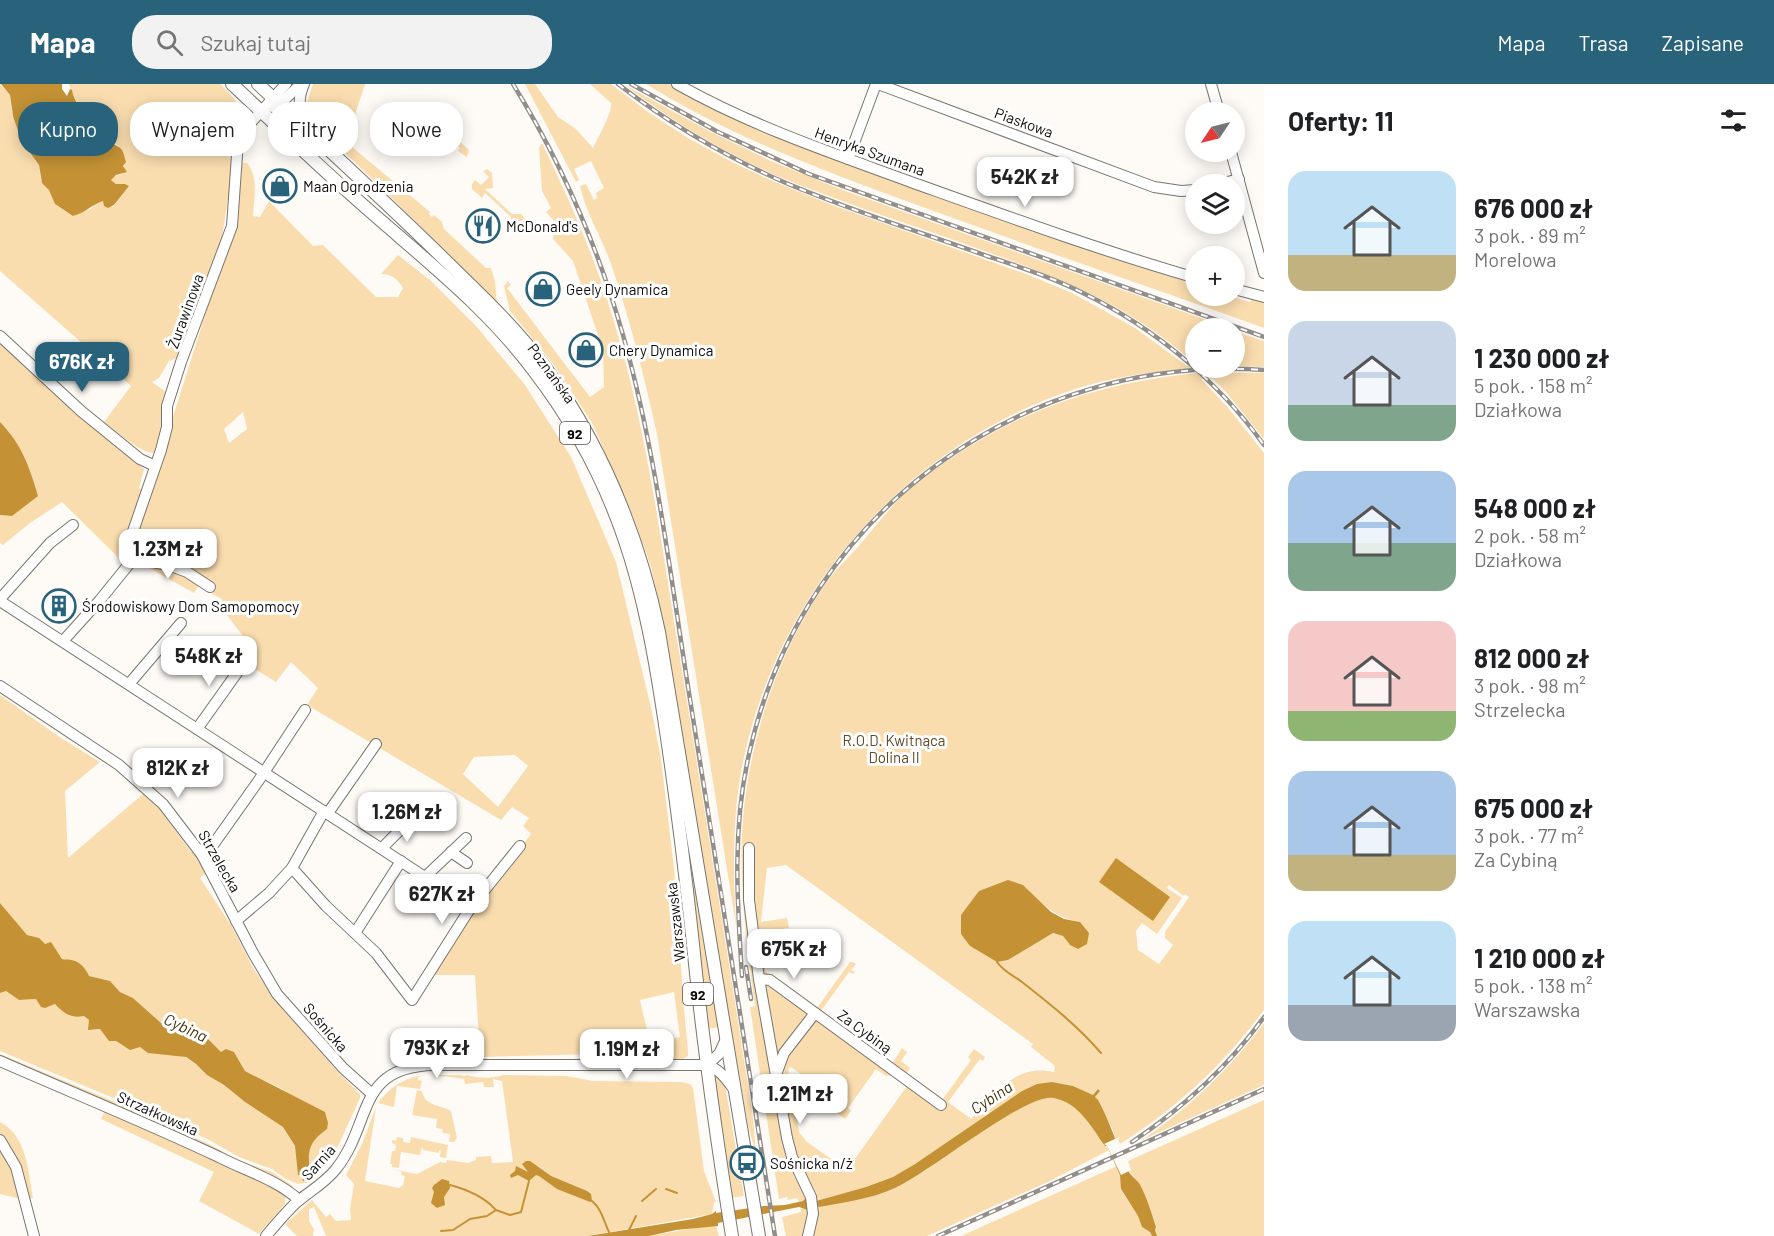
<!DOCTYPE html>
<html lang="pl">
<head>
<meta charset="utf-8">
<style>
  :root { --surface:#fff; --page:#f2f2f2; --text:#202124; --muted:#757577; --accent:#28627b }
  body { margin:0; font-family:Barlow,sans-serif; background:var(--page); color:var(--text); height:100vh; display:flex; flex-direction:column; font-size:22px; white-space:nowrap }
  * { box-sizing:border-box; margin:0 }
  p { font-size:20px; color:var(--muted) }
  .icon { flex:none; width:33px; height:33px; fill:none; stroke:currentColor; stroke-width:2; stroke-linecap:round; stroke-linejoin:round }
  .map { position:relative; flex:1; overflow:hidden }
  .details { display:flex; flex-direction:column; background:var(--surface); width:510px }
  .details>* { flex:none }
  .guide { position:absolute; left:18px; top:18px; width:570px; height:54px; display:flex; gap:12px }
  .needle { width:39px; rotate:235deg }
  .fabs { position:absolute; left:1185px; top:18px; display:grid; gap:12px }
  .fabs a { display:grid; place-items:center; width:60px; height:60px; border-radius:50%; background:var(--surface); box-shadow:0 3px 15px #0003; font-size:30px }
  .price { position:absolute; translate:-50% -51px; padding:0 14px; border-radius:12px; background:#fff; color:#222; font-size:20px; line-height:39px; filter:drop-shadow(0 2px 3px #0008) }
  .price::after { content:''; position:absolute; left:50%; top:36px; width:18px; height:14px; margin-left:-9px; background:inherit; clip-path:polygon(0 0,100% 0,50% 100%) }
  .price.on { background:var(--accent); color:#fff }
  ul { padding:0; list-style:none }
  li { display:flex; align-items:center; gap:18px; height:150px; padding:0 24px }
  li span { display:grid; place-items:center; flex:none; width:168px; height:120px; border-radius:18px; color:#555 }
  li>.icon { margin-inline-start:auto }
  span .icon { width:72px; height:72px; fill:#fffc; stroke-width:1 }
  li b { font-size:26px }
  h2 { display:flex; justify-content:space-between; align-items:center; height:72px; padding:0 24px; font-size:26px }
  .tag { padding:0 21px; border-radius:24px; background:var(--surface); box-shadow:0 3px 15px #0003; font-size:21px; line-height:54px }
  .tag.on { background:var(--accent); color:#fff }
  header { display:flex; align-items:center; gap:36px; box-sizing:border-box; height:84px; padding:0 30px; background:var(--accent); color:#fff }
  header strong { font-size:28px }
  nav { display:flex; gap:33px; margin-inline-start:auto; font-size:21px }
  .search { width:420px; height:54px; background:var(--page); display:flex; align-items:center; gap:15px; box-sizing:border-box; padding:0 21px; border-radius:24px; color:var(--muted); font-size:22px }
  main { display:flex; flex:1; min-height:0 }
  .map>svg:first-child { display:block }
</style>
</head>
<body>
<header>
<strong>Mapa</strong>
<div class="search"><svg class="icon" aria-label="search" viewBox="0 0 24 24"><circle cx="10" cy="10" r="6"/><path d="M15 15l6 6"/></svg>Szukaj tutaj</div>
<nav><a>Mapa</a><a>Trasa</a><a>Zapisane</a></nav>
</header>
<main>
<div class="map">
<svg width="1264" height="1152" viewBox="0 0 1264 1152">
  <rect width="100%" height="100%" fill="#fefbf6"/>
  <g fill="#faddaf" fill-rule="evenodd">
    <path d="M0,0L10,11L12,29L21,56L39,81L41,96L49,106L57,122L74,132L92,124L95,119L103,117L113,123L129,102L125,100H116L111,96L113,93L122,90C125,81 127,72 120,64C117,59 113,60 108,57C94,49 72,13 69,0H220C233,12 246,24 230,39L231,95L219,173L177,274L169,277L159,294L152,298L167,309L162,318L164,343L154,369C140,369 116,347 104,338L131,302L0,187Z"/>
    <path d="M313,0H365L346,58L430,128L429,130L432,133L434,131L442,138L444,145L486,184H491L495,198L497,219C434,157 374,94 308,35L303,21L314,33L316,32L307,18Z"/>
    <path d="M525,0H535L558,33L576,45L593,64C598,53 613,28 611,19L590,0H611L648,28L688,54L732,78L775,98L832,121L1026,190L1072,209L1135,244L1187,282L1200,284C1158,287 1115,292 1075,305C908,360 778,506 743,678C732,732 733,786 736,841L657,350C644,292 630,236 611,180C602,154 586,129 580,102L586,100L594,116L597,114L596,109L604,104L591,77L574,85L579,96L576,98Z"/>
    <path d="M623,0L709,47L771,77L840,105L1229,244H1196L1195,280C1130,221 1058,193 976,164C915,142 852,122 792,98C731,74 675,39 623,0Z"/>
    <path d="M646,0H670L700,17L846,79L1083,164L1195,198L1196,212H1229L1250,218L1253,214L1264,217V244C1150,203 1034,164 920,122C826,88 732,53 646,0Z"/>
    <polygon points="425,26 469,66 467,73 458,67 460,64 453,58 452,60 425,35"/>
    <path d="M542,59C569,115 594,171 612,231C648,346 662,468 682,586C706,735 730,885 753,1034L756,1070L748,1041L731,942H728L670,573L651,483L630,425L592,339L554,281L510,227L504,202L508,197L511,201L507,204L590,313L604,303L603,266L573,177L553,155L555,138L546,128L551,124L542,107L539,64Z"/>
    <path d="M238,79H247C259,93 254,114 253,132L260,133L269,117L313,162L323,161L376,213H398L403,204C397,195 392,190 381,190L398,171L430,196L476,242L525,301L571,373L616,478L652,628L661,675L674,784L684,925L688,967V972L683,975L671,976L669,960L664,961L667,975L646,974L633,969L480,973L475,891H433L462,842L531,750L523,742L529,734L512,723L501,736L307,621L318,604L291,578L276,598L245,579L249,560L220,522L222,515L198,502L194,509L138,478L130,485L62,418L30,439L3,461L0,459V431L13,432L11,350L0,338V257L144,385L139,404L149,409L238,127ZM243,328L247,345L229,359L224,345ZM515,671L528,682L498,723L463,690L474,673ZM674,908L680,953L650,959L640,916Z"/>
    <polygon points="487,85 492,89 493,104 485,105 512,130 521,130 527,137 528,142 521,150 509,139 511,133 485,109 482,114 472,105 472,100 475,96 481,101 489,93 483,87"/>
    <polygon points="1234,247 1264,257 1264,283 1235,282"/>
    <path d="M1207,288L1264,289V355L1225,307L1213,295H1201L1230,326L1264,369V926C1224,980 1177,1024 1120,1060L1118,1056L1120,1053L1115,1055L1113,1046L1095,1013L1100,1007L1098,1005L1093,1011L1073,1002L1052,998L1022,1007L915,1080L893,1093L866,1103L816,1117C844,1115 867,1116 893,1105C931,1089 1018,1012 1051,1014C1071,1014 1084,1031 1094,1046C1098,1053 1107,1062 1109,1066L1050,1097L927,1152H786L782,1133L801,1128L800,1125L804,1124L803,1117L799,1118L797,1114L786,1116L788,1114L787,1113L779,1115L750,923L755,922C746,856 737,790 744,724C753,644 781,562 828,496C837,484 848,474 858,463C875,443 890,423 909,405C923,393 938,383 953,373C1032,320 1114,296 1207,288ZM786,781L1033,960L1031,963L1055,982L1054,988C1013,979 997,1011 971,1035L948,1018L980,975L983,977L985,973L974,965L968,973L971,976L943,1015L907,989L910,984L901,977L907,968L902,964L892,980L821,927L849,888L853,890L855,888L851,886L856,880L853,878H850L817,924L765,887L761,848L789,844L787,834L761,838L767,784ZM1023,801C1043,820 1053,833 1080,838L1070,861L1063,852L1053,849L1008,876L997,878L970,862ZM1169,801L1184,812L1185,810L1189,813L1165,848V854L1173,861L1159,880L1138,866L1136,847L1142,839L1157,850L1182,814L1167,804ZM791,983L839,1018L834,1027L845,1035L851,1027L848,1024L876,985L886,992L892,991L907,1002L847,1086L807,1058L799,1048L788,985Z"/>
    <path d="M0,611L61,654L100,678L65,707L68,774L143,710L158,723L191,768L194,767L206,789L200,794L231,841L253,884L276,917L336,986L360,1010V1014L334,1071L311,1098L298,1100L286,1095L272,1085L239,1073L211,1057L162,1034L0,967V909L6,907L19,916L36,915L45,924L55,920C63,928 73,935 84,932L89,936L92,946L100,945L109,956L116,957L123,962L140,963L185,973L196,980L207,991L224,1001L245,1018L283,1043L295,1062L298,1091L311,1088L307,1065L316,1053L327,1045L282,1005L245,987L234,968L221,969L208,955L161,939L133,914L120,908L110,897L88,892L62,875C57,863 38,857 28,851C19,846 8,827 0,819Z"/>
    <polygon points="688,764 690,764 720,943 706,945"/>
    <path d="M1264,939V1001L1142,1056C1189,1024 1230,985 1264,939Z"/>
    <polygon points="0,970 139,1028 209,1060 238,1076 272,1088 293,1102 291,1104 0,974"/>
    <polygon points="712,986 724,999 726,1007 744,1112 731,1114"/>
    <path d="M426,991L418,993V996L422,997L420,1005L397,1002L394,1023L378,1019C390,1002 406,993 426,991Z"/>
    <path d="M434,991H459L465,992L466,991C477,994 493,995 503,991L566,992L593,997L681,998L690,1000L693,1004L704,1087L716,1118H714L712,1130L588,1152H326L314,1123L309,1125V1137L314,1145L313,1152H297L285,1140L312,1116L326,1133L330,1130L336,1137L351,1136L350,1125L354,1100L346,1091L362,1060L376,1023L365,1097L399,1104L403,1101L405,1092L401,1091L402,1088L389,1085L417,1090L440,1078L446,1079L447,1076L468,1079L476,1076V1073L491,1072L492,1079L513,1078L502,997L493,995L494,1003H484L483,998L465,1000L464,995Z"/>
    <path d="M417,1006L422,1007C425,1023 440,1020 451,1027L457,1054L454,1058H449L450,1050L442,1049L443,1045L436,1044L437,1035L412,1031Z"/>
    <polygon points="1264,1016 1264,1152 1157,1152 1155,1146 1156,1143 1138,1098 1129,1087 1131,1086 1128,1077"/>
    <polygon points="105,1026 137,1039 286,1109 285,1120 259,1150 199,1117 214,1088 101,1035"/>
    <path d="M0,1038C27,1052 28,1086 33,1114L21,1115L0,1110Z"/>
    <polygon points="397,1053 403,1054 403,1058 410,1059 411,1053 448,1061 446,1074 440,1073 441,1067 439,1066 439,1069 423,1066 422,1063 420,1071 401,1068 399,1084 392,1083 392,1080 390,1080 392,1067 395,1067 396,1061 392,1059 392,1056 396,1057"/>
    <polygon points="1117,1082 1121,1091 1121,1106 1138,1132 1142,1143 1150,1148 1152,1152 961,1152"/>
    <polygon points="712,1141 716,1142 719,1152 649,1152"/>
  </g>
  <g fill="#c49235">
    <path d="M1,0H62V5L67,12L70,5L72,6C73,18 97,51 108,57C121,65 122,61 126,78L123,82L127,88L116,91L111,96L116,100H125L129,102L114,121L108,124L104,122L103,117C92,120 86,129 73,132L55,120L49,106L42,99L39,81L21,56L13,32L10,11Z"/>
    <path d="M0,338C22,361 29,382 38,412L12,432L0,431Z"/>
    <polygon points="1116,774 1170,813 1153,837 1099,798"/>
    <polygon points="1008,796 1023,801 1051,828 1064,835 1080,838 1089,849 1087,860 1078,865 1070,861 1063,852 1053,849 1008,876 997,878 970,862 961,850 961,831 979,807"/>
    <path d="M0,819L27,851L39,854L45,860L51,858L62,875C65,876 68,875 71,876C80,877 86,885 89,892L110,897L120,908L133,914L161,939L194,946L208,955L221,968L226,965L234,968L245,987L325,1028L328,1039L327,1045C309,1058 306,1067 311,1089H308V1096L303,1097L301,1091H298L295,1062L283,1043L245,1018L224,1001L207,991L196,980L186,973L148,969L140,963L130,966L116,957H109L100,945L88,946L89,936L84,932C72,935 63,929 55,920L45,924L41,923L36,915L19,916L6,907L0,909Z"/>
    <path d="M1052,998L1073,1002L1093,1011L1098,1005L1100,1007L1095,1013L1098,1016C1110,1038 1117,1061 1127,1085C1130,1091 1135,1094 1139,1099C1147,1113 1151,1128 1156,1143L1155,1146L1157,1152H1152L1150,1148L1142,1143L1138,1132L1121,1105L1120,1091L1107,1062H1105C1091,1043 1079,1018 1053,1014C1024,1010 929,1089 895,1104C871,1115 845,1118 819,1123L817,1121L808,1126L799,1123L718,1139V1142L676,1146L649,1152H588L693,1135L712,1130L716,1127V1129L764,1122L785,1121L803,1117L806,1114L816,1117L866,1103L893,1093L915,1080L1022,1007L1037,1000Z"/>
    <polygon points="526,1077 530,1077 551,1092 587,1107 591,1110 592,1117 590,1118 557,1105 539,1092 536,1091 529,1097 518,1091 511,1094 510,1091 515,1087 516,1082 528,1088 522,1080"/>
    <polygon points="442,1095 449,1097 450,1104 444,1113 445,1121 437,1124 431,1119 434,1108 432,1104 434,1101"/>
  </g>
  <polygon fill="#fefbf6" points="1117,1054 1131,1086 1121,1091 1107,1062 1104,1060"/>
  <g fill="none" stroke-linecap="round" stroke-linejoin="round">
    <g stroke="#c49235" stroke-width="2">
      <path d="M997,878C1004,888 1013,891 1022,898C1050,920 1078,942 1101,969"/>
      <path d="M450,1101C465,1105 484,1113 495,1125"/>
      <polyline points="666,1105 677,1109"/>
      <path d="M592,1117C603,1126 604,1140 611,1152"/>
      <polyline points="642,1117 656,1105"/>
      <polyline points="629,1146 636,1132"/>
      <polyline points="441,1147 453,1146 470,1135 487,1132 496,1126 510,1131 521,1128 529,1097"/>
    </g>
    <defs>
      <g id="minor">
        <path d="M304,0C297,16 299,28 307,43"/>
        <path d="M677,0C751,42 832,69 911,98C1006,132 1099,166 1196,194"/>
        <polyline points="878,0 1154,103 1181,107 1196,106"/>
        <polyline points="1211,0 1219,28"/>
        <polyline points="272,23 280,20 301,0"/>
        <polyline points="1231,68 1264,189"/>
        <polyline points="848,75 876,0"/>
        <polyline points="1220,100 1239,95"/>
        <polyline points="1234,205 1264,213"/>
        <polyline points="0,252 81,327 140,375 155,382"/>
        <polyline points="134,474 130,467 129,459 161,366 167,343 167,322 181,278 232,142 238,57 244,46 286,0"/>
        <polyline points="134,474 171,482 187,488 210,503"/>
        <polyline points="0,515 50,459 73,441"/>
        <polyline points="0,517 471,823"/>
        <polyline points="63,557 100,516 134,474"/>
        <polyline points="129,600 181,539"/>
        <polyline points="0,602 119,681 163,720 202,771 253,869 277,910 343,984 372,1010"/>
        <polyline points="197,645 244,579"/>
        <polyline points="328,729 376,660"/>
        <polyline points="382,764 411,735"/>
        <polyline points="749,764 749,816 759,895 787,1054 792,1073 811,1113 813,1130 808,1152"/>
        <polyline points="451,768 467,779"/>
        <polyline points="202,771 213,761 259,696 305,626"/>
        <polyline points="292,784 326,822 376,869 412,916 471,823 520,762"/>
        <polyline points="425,793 466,754"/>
        <polyline points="236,837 269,809 292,784 324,727"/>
        <polyline points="355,849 401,777"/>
        <polyline points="759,895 770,896 941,1021"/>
        <path d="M0,977C73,1009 147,1039 219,1073C246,1087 276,1095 299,1116"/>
        <polyline points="707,981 719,970 726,955"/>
        <polyline points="777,988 784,969 815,929"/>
        <polyline points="0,1056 16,1083 34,1152"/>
        <path d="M266,1152C276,1140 286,1128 297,1118C310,1107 325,1099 336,1085C373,1039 355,982 435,981H707C720,985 727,996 735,1007"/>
      </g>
      <g id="major">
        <path d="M232,0C275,40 318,82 363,121C424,175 489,225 537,291C574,340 604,396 624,454C644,512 655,574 664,634C675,706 684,778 692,851C702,952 716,1052 732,1152"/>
        <path d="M258,0C321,59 385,117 446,177C481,211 516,244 545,283C603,363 639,452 659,548L759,1152"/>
      </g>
    </defs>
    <use href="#minor" stroke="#7a756e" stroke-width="12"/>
    <use href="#major" stroke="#7a756e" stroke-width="14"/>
    <use href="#minor" stroke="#fff" stroke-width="10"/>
    <use href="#major" stroke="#fff" stroke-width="12"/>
    <defs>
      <g id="rail">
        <path d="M513,0C561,78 598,163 623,251C656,368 670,490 689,609C719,790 746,971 775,1152"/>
        <path d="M618,0C670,40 726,73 786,99C852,127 920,148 987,172C1020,183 1054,194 1085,210C1156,245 1218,297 1264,361"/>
        <polyline points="631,0 718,48 809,90 1264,253"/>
        <polyline points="746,883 751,915"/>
        <path d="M742,892C737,817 732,740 750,666C804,429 1022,270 1264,286"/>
        <path d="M1132,1058C1183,1024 1228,983 1264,933"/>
        <polyline points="938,1152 1264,1005"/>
      </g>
    </defs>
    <use href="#rail" stroke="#918e8b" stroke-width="4.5"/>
    <use href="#rail" stroke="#fff" stroke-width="2" stroke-dasharray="7" stroke-linecap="butt"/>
  </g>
  <defs>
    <symbol id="shop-ring" viewBox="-11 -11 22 22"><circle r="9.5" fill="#fff" stroke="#28627b" stroke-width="1.5"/><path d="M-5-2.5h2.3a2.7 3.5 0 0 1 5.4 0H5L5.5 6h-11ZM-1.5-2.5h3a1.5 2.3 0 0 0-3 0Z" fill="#28627b"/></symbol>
    <symbol id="restaurant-ring" viewBox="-11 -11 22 22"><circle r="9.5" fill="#fff" stroke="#28627b" stroke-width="1.5"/><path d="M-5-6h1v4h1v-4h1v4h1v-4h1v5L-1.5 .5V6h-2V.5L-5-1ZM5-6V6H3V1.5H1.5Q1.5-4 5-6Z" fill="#28627b"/></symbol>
    <symbol id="building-ring" viewBox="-11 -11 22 22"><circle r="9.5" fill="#fff" stroke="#28627b" stroke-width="1.5"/><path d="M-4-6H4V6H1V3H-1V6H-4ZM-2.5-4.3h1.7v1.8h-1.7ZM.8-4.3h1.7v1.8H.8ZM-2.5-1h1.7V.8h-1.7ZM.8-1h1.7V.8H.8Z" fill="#28627b"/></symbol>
    <symbol id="bus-ring" viewBox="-11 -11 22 22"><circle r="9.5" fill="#fff" stroke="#28627b" stroke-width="1.5"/><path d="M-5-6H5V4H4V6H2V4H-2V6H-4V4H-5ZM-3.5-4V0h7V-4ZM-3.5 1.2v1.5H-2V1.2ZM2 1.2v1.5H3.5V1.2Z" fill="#28627b"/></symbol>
  </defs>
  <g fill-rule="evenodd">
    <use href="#shop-ring" x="261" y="83" width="38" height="38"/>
    <use href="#restaurant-ring" x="464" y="123" width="38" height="38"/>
    <use href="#shop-ring" x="524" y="186" width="38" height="38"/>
    <use href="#shop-ring" x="567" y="247" width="38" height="38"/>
    <use href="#building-ring" x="40" y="503" width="38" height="38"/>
    <use href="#bus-ring" x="728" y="1060" width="38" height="38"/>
  </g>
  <g text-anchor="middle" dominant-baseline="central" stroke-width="6" stroke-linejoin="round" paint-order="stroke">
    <g fill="#fff" stroke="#565453" stroke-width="1.5">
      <rect x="560" y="338" width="30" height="22" rx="4.5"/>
      <rect x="683" y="899" width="30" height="22" rx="4.5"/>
    </g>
    <g font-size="14" font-weight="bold" fill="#0d0b09">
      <text x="575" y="349">92</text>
      <text x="698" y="910">92</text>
    </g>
    <g font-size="15" fill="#0d0b09" stroke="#fff">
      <text transform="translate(1024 38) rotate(20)">Piaskowa</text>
      <text transform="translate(870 67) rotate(20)">Henryka Szumana</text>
      <text transform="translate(185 227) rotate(-70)">Żurawinowa</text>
      <text transform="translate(552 289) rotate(54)">Poznańska</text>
      <text transform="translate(220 777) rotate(60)">Strzelecka</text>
      <text transform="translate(675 838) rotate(-96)">Warszawska</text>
      <text transform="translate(326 943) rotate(49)">Sośnicka</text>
      <text transform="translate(865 947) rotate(36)">Za Cybiną</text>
      <text transform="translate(158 1029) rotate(24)">Strzałkowska</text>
      <text transform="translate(318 1078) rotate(-48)">Sarnia</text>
    </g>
    <g font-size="15" fill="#0d0b09" stroke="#fff" text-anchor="start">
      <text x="303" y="102">Maan Ogrodzenia</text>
      <text x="506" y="142">McDonald's</text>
      <text x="566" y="205">Geely Dynamica</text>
      <text x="609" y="266">Chery Dynamica</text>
      <text x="82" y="522">Środowiskowy Dom Samopomocy</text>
      <text x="770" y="1079">Sośnicka n/ż</text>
    </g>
    <g font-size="15" fill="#614b26" stroke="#fff">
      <text x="894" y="656">R.O.D. Kwitnąca<tspan x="894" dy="17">Dolina II</tspan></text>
    </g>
    <g font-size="16" font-style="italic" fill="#453008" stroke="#fff">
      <text transform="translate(186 943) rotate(25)">Cybina</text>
      <text transform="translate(991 1013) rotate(-33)">Cybina</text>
    </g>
  </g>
</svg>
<div class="fabs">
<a><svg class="needle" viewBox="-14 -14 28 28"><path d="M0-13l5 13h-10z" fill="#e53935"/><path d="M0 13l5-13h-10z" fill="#757577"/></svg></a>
<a><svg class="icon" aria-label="layers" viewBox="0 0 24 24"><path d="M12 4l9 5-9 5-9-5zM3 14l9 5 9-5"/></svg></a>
<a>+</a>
<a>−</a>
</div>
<b class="price" style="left:1025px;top:124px">542K zł</b>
<b class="price on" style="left:82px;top:309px">676K zł</b>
<b class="price" style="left:168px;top:496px">1.23M zł</b>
<b class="price" style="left:209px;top:603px">548K zł</b>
<b class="price" style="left:178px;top:715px">812K zł</b>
<b class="price" style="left:407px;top:759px">1.26M zł</b>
<b class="price" style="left:442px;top:841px">627K zł</b>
<b class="price" style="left:794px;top:896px">675K zł</b>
<b class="price" style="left:437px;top:995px">793K zł</b>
<b class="price" style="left:627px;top:996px">1.19M zł</b>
<b class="price" style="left:800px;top:1041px">1.21M zł</b>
<div class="guide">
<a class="tag on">Kupno</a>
<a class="tag">Wynajem</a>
<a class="tag">Filtry</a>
<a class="tag">Nowe</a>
</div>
</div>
<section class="details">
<h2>Oferty: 11<svg class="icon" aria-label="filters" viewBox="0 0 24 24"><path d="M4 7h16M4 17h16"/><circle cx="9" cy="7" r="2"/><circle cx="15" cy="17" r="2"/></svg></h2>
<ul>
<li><span style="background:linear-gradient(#bfe0f5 70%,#c2b280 0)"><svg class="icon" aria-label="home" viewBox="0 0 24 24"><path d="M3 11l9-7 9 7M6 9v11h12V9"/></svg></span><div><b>676 000 zł</b><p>3 pok. · 89 m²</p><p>Morelowa</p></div></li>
<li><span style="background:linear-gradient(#c9d6e8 70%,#7fa58c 0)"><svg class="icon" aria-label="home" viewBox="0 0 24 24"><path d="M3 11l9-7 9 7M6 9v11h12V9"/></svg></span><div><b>1 230 000 zł</b><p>5 pok. · 158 m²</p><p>Działkowa</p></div></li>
<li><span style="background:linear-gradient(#a9c7e8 60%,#7fa58c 0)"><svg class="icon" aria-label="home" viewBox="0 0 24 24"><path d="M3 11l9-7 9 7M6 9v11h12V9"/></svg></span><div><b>548 000 zł</b><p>2 pok. · 58 m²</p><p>Działkowa</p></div></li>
<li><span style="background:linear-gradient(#f6c9c9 75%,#8fb573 0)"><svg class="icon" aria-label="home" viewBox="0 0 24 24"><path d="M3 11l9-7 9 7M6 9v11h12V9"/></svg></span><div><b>812 000 zł</b><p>3 pok. · 98 m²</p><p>Strzelecka</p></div></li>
<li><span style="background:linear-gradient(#a9c7e8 70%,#c2b280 0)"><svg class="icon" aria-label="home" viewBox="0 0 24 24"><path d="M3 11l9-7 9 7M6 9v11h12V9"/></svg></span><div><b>675 000 zł</b><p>3 pok. · 77 m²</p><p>Za Cybiną</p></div></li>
<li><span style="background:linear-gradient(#bfe0f5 70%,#9aa5b1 0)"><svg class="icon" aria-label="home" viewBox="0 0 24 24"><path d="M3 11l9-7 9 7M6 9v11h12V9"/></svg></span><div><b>1 210 000 zł</b><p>5 pok. · 138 m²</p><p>Warszawska</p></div></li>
</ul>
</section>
</main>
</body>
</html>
